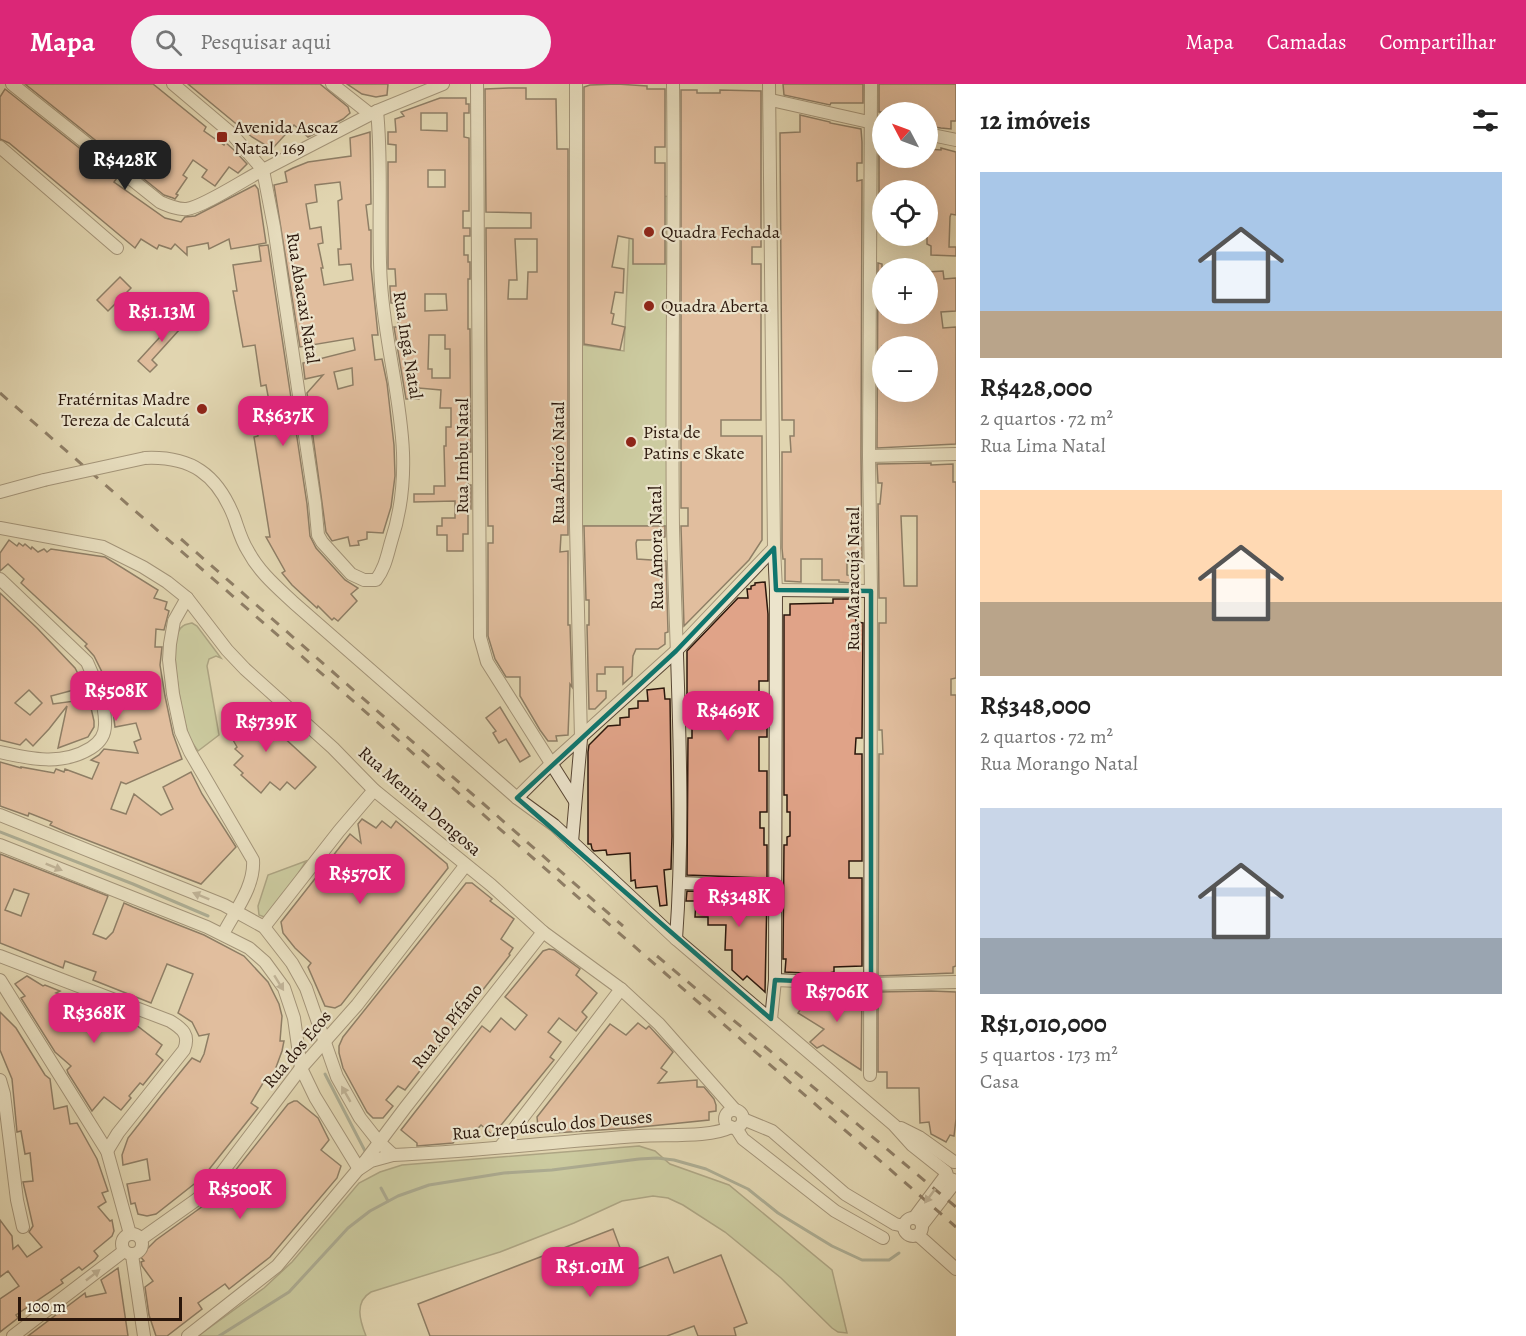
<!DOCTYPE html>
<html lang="pt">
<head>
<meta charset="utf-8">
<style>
  :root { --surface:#fff; --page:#f2f2f2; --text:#222; --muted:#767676; --accent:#db2777 }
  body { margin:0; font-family:Alegreya,serif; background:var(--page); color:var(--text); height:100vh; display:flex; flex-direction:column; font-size:22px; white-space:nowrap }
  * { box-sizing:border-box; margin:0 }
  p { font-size:20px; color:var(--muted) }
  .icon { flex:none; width:33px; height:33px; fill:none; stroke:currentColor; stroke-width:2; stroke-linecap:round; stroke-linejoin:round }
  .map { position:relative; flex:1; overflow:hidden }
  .sheet { display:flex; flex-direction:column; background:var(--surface); width:570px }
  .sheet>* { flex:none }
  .needle { width:39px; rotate:311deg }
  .controls { position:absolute; left:872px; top:18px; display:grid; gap:12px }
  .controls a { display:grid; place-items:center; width:66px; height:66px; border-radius:50%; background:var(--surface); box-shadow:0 6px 24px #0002; font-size:30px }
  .scale { position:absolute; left:18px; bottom:15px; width:164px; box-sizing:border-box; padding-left:6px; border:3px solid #2a160b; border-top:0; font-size:16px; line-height:21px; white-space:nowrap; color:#2a160b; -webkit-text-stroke:4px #ece4cc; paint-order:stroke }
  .price { position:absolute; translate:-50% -51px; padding:0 14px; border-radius:12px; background:var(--accent); color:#fff; font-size:20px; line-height:39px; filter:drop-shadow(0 2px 3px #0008) }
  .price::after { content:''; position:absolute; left:50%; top:36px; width:18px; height:14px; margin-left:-9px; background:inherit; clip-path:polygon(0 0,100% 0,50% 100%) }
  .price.current { background:#222; color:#fff }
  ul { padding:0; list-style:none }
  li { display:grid; align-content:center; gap:12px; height:318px; padding:0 24px }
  li span { display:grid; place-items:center; height:186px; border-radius:0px; color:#555 }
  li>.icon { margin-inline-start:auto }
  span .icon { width:108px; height:108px; fill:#fffc; stroke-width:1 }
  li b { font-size:26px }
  h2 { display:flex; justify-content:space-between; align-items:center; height:72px; padding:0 24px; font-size:26px }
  header { display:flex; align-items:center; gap:36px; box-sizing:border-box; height:84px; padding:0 30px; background:var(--accent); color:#fff }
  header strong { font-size:28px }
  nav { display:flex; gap:33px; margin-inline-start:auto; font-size:21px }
  .search { width:420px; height:54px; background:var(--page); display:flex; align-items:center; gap:15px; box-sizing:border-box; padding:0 21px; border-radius:33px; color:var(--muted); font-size:22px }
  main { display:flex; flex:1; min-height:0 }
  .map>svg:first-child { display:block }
</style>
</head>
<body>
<header>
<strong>Mapa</strong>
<div class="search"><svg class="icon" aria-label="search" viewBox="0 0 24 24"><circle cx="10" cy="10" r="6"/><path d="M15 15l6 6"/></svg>Pesquisar aqui</div>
<nav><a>Mapa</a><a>Camadas</a><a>Compartilhar</a></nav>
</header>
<main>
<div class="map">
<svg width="956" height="1252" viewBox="0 0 956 1252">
  <rect width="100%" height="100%" fill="#e1d6b0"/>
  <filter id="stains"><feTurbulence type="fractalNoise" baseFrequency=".00333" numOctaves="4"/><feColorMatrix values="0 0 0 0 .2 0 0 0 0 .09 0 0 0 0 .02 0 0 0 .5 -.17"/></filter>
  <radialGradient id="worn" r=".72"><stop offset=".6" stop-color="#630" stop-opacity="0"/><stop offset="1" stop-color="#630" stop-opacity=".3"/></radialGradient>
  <g fill="#b1be8d" stroke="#6e6a4c" stroke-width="1.5">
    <polygon points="675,112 673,442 576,442 576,260 624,267 631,114"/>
    <path d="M192,539L197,542L221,574L216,572L209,575L207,582L219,651L198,667C194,661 190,656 188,650C183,633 165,553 183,542C185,540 189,540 192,539Z"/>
    <polygon points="306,777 275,827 267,834 259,831 258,822 268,791"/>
    <path d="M639,1062L655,1067L670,1080L729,1101L832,1186L847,1249L838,1248L832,1244L781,1194L725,1148L683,1121L668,1114L653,1112L622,1117L574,1139L500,1168L371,1208C354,1218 360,1237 366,1252H198L264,1204L292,1178L359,1099L380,1088L402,1081Z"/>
  </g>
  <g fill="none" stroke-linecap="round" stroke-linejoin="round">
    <g stroke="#6a786a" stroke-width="3">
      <polyline points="0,748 133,800 208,832"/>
      <polyline points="325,990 365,1067"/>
      <polyline points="381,1104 388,1117"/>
      <polyline points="219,1252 289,1208 348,1144 370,1127 398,1112 429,1101 504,1089 552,1086 639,1075 657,1074 674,1076 706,1085 748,1105 778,1129 832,1162 862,1176 889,1176 899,1169"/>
    </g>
  </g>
  <g fill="#e0a388" stroke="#2a160b" stroke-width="1.5" fill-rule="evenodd">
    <polygon points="25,0 153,0 206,43 204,47 224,61 225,58 234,66 247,80 238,89 229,83 215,102 202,93 207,86 193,76 183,91 187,94 176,110 178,111 175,115 173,114 164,111"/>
    <polygon points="188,0 320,0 348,23 350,29 343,35 308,53 294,41 273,64 267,62 252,53"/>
    <polygon points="347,0 388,0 387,11 376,13 362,10"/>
    <polygon points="617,0 647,2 647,5 665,5 665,63 655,63 655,79 665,79 665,180 633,180 633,155 618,152 612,183 624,185 623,209 615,208 611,229 614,230 612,240 625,243 620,266 584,260 584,3 590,1"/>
    <polygon points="783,0 863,0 863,19 831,19 830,21 784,11"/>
    <polygon points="879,0 956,0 956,37 951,37 951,45 941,44 927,42 927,28 879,28"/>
    <path d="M509,4H526V15H556L557,65H568V451H561L560,468L568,467V541H570L572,603L570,600L568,651L556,652L557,657H548L540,646L520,612V593H506L495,575L488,552V459H493V442H488L486,144H531V129L486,128L485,5ZM515,155H537V188H528L527,215H508L509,196H517Z"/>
    <polygon points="5,5 117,94 114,98 165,134 181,138 185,133 195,132 255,101 258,105 266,159 231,165 229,155 209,165 208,159 187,163 187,171 175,160 171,165 159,161 157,165 141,155 135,164 9,59 0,55 0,13"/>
    <polygon points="681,6 697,6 697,9 720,9 720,6 761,7 761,163 752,163 752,180 761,180 761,336 721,336 721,352 762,352 762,456 749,476 684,542 681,442 688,442 688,424 681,424"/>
    <path d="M440,14H466V20H469V29H464V53L469,54V127H463V144H470V152H464V171H468V178H470V195H468V245H470L471,368H468V401H471V425H468V450H463V467H447V451H437V442H442V434H455V417L414,418V410H434V402H445L444,362H446V343H451V324H440L441,306L419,304V315H406L394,243H398L399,219H391L390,204V202H396L395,185H388V78H396V61L388,60V48H396L395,35L404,32L401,28ZM421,29H447V47L421,46ZM428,86H445V103H428ZM425,210H446L447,226L425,227ZM429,251H445V265H450V294H432V285H428Z"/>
    <polygon points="800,31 830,38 830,39 861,45 862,58 862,79 857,79 857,97 862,96 861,372 862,475 847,475 847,491 851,492 851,499 839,498 839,496 822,496 822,475 801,475 801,498 785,497 785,475 783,475 782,464 782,368 791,368 790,352 794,352 794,336 782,336 780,49 800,48"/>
    <path d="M370,48L371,120L366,121L369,146H371V183L378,251H372L375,276L382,275L387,299L394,361L395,392L391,423L383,449L367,448V455L358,457L359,461L350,462L348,453L332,457L326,448L307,309L323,291L305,295L303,279L355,266L353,254L300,263L274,101L287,98L285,88L293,84L308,78L351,72L350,54ZM340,98L342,115L338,117L341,165H338L339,181L351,180L353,196L324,201L321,184H323L318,160L323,159L321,143L310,145L306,120L317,118L315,101ZM352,284L353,301L338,305L334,288Z"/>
    <polygon points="879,49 882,49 882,74 927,74 927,65 941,66 941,64 956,68 956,131 951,130 950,133 949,163 956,163 956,172 931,171 931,162 927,160 927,106 882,106 882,112 879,112"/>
    <polygon points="268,161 307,420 310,452 316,464 345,496 358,504 351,510 357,517 338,537 334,534 332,536 318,522 317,524 292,501 282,489 285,487 266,453 270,453 254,353 258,352 257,344 261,344 259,328 263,327 262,318 269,317 266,301 261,302 255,261 243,263 233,207 237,207 233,181 261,177 259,162"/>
    <path d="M878,179L882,180V230H927V188L943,187L944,195L956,194V227L941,228L943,244L956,243V360L877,364ZM882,262H927V308H882Z"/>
    <polygon points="120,193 131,204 108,227 97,216"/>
    <polygon points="182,229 189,235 152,276 157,281 150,288 138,277"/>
    <path d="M931,379V381L953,380V398H956V594L951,595V611H956V882L953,883V889L878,892L879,670H883L882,646H879V539H886V514H879L878,420H880L882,399H878L877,380ZM901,432H917V502H904Z"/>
    <polygon points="584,442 665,442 665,453 660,454 660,456 637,456 636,459 637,475 666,477 668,548 665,549 665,560 658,565 636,565 633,572 632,592 623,600 623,583 605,583 605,590 597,590 597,607 606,607 606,614 595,625 589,625 587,541 589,541 589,516 586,516"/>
    <polygon points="9,456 17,462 19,459 23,462 25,460 31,465 32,463 38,468 44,465 47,468 51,465 105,473 158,506 154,514 167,518 165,525 169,527 164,546 156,545 155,563 162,563 160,581 165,612 173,650 182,675 126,700 121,698 111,725 126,730 134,710 161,731 173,725 163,703 191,688 202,710 236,763 201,800 66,748 50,741 52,738 29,729 28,732 0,722 0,678 21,684 21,683 54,689 56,685 64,688 65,685 92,695 99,679 91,676 99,671 104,665 138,669 134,658 141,655 136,639 115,643 111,612 130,610 125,591 106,596 94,572 85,562 87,560 21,499 24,495 8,480 0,487 0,469"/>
    <polygon points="765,498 768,530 768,597 759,597 759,613 767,613 767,653 759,653 759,687 767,687 767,728 760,728 760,744 764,744 764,761 767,761 767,794 687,791 688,654 692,654 692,638 687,638 687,567 738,514 748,514 747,505 751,505 751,502 755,501 755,499"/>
    <path d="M0,509L37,544L75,584L85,603L51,612L53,620L89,615L94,637V643L88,653L58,664L67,622L49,645L33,662L26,655L20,661L0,656ZM29,606L42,619L30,631L15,619Z"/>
    <polygon points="833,515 855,515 856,538 863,539 862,654 856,654 855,670 862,670 862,777 849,777 849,794 862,794 862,882 834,883 834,888 824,890 785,888 786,875 783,875 784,761 787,761 787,753 790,752 790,728 787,728 787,711 784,711 784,531 790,531 790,520 833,519"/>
    <polygon points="664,604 665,615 670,615 672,752 671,785 664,786 667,821 660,822 657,802 636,804 635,796 631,797 630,769 607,771 606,766 594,767 592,765 591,760 588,760 588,668 589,661 608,642 620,641 620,634 629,633 629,625 638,624 638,617 648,617 647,606"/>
    <polygon points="246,619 316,683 295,705 287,698 280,706 270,698 261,709 241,691 243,689 234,681 243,672 235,665 237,663 233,656 235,654 223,643"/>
    <polygon points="500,623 530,672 520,678 506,655 499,659 493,649 496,647 486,634"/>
    <polygon points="362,735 376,744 382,737 391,744 396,737 447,780 448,784 341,921 335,924 325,922 308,883 311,879 295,864 283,849 281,838 350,750 361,759 358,740"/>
    <path d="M0,770L108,812L93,850L106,855L113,848L124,819L133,823L204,851L244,872L268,898L279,920L282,932L280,957H284L282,967L271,997L266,994L251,1019L258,1024L203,1093L156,1130L147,1132L138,1130L135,1119L131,1120L127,1100L150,1096L147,1075L123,1081L122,1071L128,1054L161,1012L192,974L200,978L204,970L209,950L199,952L192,938L178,929L193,890L167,880L151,919L93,896L96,888L65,877L63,884L0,859ZM14,805L29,810L21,832L5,826Z"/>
    <polygon points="466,799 472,799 492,815 490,817 514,835 501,855 513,864 509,870 510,871 405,1006 398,1002 386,1016 393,1022 383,1034 373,1034 367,1028 343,984 339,969 339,962 343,953"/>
    <polygon points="687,807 767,810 765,908 747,892 743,896 732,886 732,866 725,866 726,841 708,841 708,833 695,833 696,817 686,817"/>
    <polygon points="549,865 554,866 580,885 576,891 597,909 582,928 587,933 576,947 559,934 548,948 561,958 550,973 554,976 493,1051 481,1041 470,1053 467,1051 464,1055 459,1051 453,1059 417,1062 417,1059 401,1046 482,942 490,948 501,934 515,946 527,931 505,913 543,867"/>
    <polygon points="27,892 43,902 45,901 60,907 56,909 94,923 95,920 138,936 135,940 162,961 156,970 163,976 143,1001 140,999 129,1012 131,1014 121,1026 104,1013 92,1027 68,989 67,986 71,982 55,968 21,914 25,912 15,900"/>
    <polygon points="814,906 836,907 836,909 862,909 861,986 823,961 817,964 810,958 824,945 798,929"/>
    <polygon points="931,907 956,908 956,1035 954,1052 950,1051 946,1058 931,1050 929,1038 920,1039 919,1004 887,1004 887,988 878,988 878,908"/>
    <polygon points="0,928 16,944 45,991 50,995 54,1025 67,1022 70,1040 77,1039 97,1075 108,1107 102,1109 106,1118 98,1123 110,1137 112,1136 114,1147 112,1152 94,1167 98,1172 95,1176 82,1186 79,1183 61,1196 63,1199 16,1231 18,1234 0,1248 0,1215 19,1202 8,1187 0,1193 0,1136 12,1152 13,1165 18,1161 27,1173 42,1163 29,1148 33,1142 23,1098 33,1097 30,1069 25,1070 21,1047 17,1048 12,995 0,966"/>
    <polygon points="638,939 646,945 649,942 673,968 661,984 667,988 658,999 697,996 697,1003 704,1003 714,1015 716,1021 716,1027 709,1028 709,1036 631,1044 554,1049 553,1041 538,1043 537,1033 610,940 626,951"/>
    <polygon points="294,1017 297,1017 318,1034 329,1056 321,1066 341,1082 337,1094 270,1173 229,1205 225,1200 198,1219 202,1225 167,1252 156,1252 149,1231 145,1203 153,1197 142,1182 141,1178 144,1177 140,1172 156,1156 221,1109 219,1107 288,1020"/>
    <polygon points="613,1145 629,1188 668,1173 674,1189 721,1171 747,1239 734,1244 736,1252 698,1252 694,1242 667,1252 430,1252 418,1220"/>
    <polygon points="118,1184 128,1252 28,1252 85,1209 86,1213 106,1209 101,1196"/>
  </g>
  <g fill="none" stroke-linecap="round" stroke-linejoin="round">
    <defs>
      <g id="minor">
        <path d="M12,0L160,118C169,122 178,126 187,125C205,122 245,95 263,86L274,143L315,419L318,451L322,458L351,490L364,496H376C385,484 387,472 391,458C421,368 387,290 381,200C377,143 383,85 377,27"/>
        <polyline points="173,0 231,49 263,86 377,27 443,0"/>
        <polyline points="332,0 370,30"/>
        <polyline points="477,0 480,553 487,578 575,717"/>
        <path d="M673,0C675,148 671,296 673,443C676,580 686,718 676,855"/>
        <polyline points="771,16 882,41"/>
        <polyline points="927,50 956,56"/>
        <polyline points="0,63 117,164"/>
        <polyline points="869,372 956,370"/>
        <path d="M145,374C191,372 217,390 234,433C238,444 241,456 248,467C259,488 277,503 294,519L517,714L554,741L676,855L894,1041L912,1061L946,1088L948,1094L956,1097L922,1141"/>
        <polyline points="0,408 44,396"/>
        <polyline points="0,444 103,463 143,483 167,498 187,514 227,566 245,585 333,664 374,706 491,801 543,848 621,905 659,940 735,1026"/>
        <path d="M0,495L87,578C95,596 106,620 105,641C105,651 99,659 91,664C62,682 31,675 0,668"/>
        <polyline points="776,506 871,507"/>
        <path d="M187,514L174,537L170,560L169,576L173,610L181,648L190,668L253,776C255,802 235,827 223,850"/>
        <polyline points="517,714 551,680 676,567 774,464 769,0"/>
        <path d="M0,731L224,821L264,843L292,879L306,904L337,993L360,1034L379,1058L393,1071C476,1068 558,1057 640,1052C665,1050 710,1054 731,1043"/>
        <polyline points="572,758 581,655 576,442 576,0"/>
        <polyline points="0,761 207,843 249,864 265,878 284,904 294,934 301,984 315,1013 359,1085 371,1077 393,1071"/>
        <polyline points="680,799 775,802"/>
        <polyline points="264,843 339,747 374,706"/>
        <path d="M0,872L170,937C183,945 190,951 184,966L118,1049L107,1067"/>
        <polyline points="0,896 107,1067 130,1150"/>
        <polyline points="775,896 871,900 956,898"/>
        <polyline points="771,935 775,896 776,506 774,464"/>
        <polyline points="870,991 871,507 869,372 871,0"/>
        <polyline points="0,996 4,1010 17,1116 23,1143"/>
        <circle cx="734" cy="1035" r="9"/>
        <polyline points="743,1035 772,1047 845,1110 895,1140 904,1142"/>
        <polyline points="736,1044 743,1055 835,1127 883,1154"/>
        <polyline points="901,1044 919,1053 954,1078"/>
        <polyline points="501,1062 621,905"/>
        <circle cx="913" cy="1143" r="9"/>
        <polyline points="914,1134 946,1091"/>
        <circle cx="132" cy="1160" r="10"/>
        <polyline points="918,1151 956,1185"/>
        <polyline points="141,1155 196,1116 214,1099 301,984 357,921 465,782"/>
        <polyline points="132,1171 144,1252"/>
        <polyline points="13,1252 124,1167"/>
        <polyline points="188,1252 277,1182 366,1076 405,1024 543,848"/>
      </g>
    </defs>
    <use href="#minor" stroke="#584634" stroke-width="14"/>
    <use href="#minor" stroke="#ece4cc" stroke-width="12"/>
    <g stroke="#2a160b" stroke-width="3" stroke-dasharray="10 10" stroke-linecap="butt">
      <polyline points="0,309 956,1143"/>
      <polyline points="181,455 623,842"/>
      <polyline points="657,872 956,1123"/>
    </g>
    <defs>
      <polyline id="minor-bridge" points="44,396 145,374"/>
    </defs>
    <use href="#minor-bridge" stroke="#584634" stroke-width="14" stroke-linecap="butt"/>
    <use href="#minor-bridge" stroke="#ece4cc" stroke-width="12"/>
  </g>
  <defs><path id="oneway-solid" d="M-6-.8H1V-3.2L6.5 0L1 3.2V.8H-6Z" transform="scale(1.5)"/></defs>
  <g fill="#958775">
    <use href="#oneway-solid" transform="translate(54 783) rotate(22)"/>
    <use href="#oneway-solid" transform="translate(201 812) rotate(-158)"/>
    <use href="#oneway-solid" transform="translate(279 899) rotate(58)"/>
    <use href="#oneway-solid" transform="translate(346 1010) rotate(-120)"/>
    <use href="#oneway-solid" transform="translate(930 1112) rotate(127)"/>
    <use href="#oneway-solid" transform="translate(93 1191) rotate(-38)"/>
  </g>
  <path d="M0 0H956V1252H0ZM774,464L776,506L871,507V900L775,896L771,935L517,714L676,567Z" fill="#e1d6b0" fill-opacity=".55" fill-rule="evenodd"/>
  <path fill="none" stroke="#0f766e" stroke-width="4.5" stroke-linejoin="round" d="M774,464L776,506L871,507V900L775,896L771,935L517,714L676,567Z"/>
  <g fill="#8f2418" stroke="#ece4cc" stroke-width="2">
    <rect x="216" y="47" width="12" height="12" rx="3"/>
    <circle cx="649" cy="148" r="6"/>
    <circle cx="649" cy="222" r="6"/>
    <circle cx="202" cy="325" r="6"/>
    <circle cx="631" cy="358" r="6"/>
  </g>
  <g text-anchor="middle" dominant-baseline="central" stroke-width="4.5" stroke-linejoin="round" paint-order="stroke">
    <g font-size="18" fill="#2a160b" stroke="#ece4cc" text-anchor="start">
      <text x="234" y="43">Avenida Ascaz<tspan x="234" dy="21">Natal, 169</tspan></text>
      <text x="661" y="148">Quadra Fechada</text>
      <text x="661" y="222">Quadra Aberta</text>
      <text x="190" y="315" text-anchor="end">Fratérnitas Madre<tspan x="190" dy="21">Tereza de Calcutá</tspan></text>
      <text x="643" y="348">Pista de<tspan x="643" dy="21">Patins e Skate</tspan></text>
    </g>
    <g font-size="18" fill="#2a160b" stroke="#ece4cc">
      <text transform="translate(303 214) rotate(81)">Rua Abacaxi Natal</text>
      <text transform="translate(408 261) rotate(81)">Rua Ingá Natal</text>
      <text transform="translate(462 372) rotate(-90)">Rua Imbu Natal</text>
      <text transform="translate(558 379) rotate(-90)">Rua Abricó Natal</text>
      <text transform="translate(656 464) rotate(-91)">Rua Amora Natal</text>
      <text transform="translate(853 495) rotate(-90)">Rua Maracujá Natal</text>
      <text transform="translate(420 717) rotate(41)">Rua Menina Dengosa</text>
      <text transform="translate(447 942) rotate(-52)">Rua do Pífano</text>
      <text transform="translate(297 965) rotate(-50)">Rua dos Ecos</text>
      <text transform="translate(552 1041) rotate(-5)">Rua Crepúsculo dos Deuses</text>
    </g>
  </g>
  <rect width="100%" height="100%" filter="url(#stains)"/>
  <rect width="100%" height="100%" fill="url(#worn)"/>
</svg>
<div class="controls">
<a><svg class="needle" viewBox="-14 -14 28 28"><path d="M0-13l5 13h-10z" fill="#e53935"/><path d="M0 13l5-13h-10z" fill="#767676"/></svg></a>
<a><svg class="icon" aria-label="locate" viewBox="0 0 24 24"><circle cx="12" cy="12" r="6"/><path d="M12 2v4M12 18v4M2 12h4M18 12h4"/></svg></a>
<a>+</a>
<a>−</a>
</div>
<div class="scale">100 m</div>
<b class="price current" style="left:125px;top:107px">R$428K</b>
<b class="price" style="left:162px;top:259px">R$1.13M</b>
<b class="price" style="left:283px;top:363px">R$637K</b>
<b class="price" style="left:116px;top:638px">R$508K</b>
<b class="price" style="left:728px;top:658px">R$469K</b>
<b class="price" style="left:266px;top:669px">R$739K</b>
<b class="price" style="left:360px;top:821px">R$570K</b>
<b class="price" style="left:739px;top:844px">R$348K</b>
<b class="price" style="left:837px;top:939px">R$706K</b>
<b class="price" style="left:94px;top:960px">R$368K</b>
<b class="price" style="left:240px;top:1136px">R$500K</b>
<b class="price" style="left:590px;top:1214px">R$1.01M</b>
</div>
<section class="sheet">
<h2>12 imóveis<svg class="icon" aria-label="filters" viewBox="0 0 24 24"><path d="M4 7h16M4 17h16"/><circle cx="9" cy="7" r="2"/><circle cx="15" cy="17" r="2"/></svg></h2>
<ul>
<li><span style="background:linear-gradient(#a9c7e8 75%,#b9a48a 0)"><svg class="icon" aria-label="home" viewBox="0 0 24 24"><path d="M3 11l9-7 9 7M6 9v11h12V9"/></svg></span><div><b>R$428,000</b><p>2 quartos · 72 m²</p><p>Rua Lima Natal</p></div></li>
<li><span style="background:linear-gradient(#ffd9b3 60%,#b9a48a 0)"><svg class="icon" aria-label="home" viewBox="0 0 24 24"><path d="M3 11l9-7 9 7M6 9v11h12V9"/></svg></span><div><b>R$348,000</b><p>2 quartos · 72 m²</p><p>Rua Morango Natal</p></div></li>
<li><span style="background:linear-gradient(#c9d6e8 70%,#9aa5b1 0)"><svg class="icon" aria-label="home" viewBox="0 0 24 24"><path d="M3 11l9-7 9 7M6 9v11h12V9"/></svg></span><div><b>R$1,010,000</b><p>5 quartos · 173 m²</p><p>Casa</p></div></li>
</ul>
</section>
</main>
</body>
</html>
